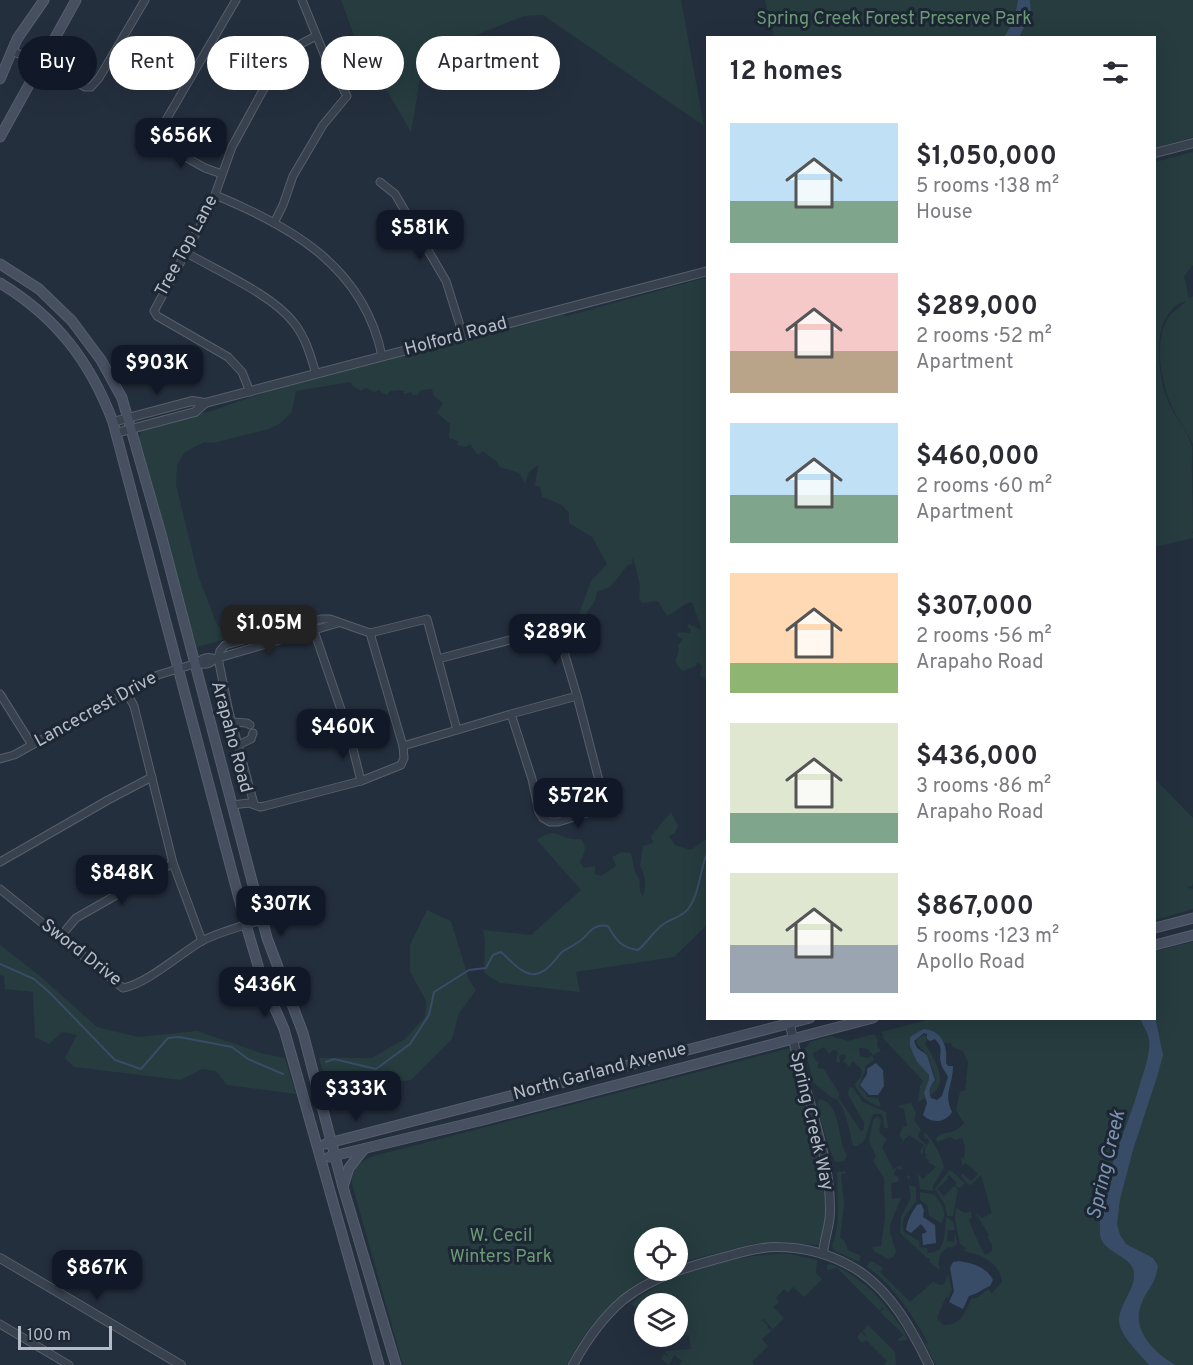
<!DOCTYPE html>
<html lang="en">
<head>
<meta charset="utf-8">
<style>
  :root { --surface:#fff; --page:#f2f2f3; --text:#2b2b33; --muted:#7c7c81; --accent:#111827 }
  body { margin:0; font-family:Overpass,sans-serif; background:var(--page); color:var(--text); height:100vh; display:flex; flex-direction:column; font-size:22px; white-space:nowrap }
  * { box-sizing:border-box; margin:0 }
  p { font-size:20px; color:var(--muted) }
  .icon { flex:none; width:33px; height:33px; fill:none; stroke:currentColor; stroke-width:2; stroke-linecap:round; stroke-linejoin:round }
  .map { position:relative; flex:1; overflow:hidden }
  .drawer { position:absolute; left:706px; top:36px; width:450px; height:984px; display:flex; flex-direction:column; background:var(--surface); border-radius:0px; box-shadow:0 6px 24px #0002 }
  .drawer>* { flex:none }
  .banner { position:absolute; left:18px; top:36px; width:570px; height:54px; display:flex; gap:12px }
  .tools { position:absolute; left:634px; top:1227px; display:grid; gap:12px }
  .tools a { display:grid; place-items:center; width:54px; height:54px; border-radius:50%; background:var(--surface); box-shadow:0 6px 24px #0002; font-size:30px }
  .scale { position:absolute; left:18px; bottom:15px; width:94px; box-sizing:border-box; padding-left:6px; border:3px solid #b4bcc9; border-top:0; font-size:16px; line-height:21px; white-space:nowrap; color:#b4bcc9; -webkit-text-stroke:4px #1d2633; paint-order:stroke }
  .price { position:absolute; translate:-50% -51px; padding:0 14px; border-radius:12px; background:var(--accent); color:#fff; font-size:20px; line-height:39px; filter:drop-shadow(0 2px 3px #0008) }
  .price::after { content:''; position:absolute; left:50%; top:36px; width:18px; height:14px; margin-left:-9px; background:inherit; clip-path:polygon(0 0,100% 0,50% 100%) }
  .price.active { background:#222; color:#fff }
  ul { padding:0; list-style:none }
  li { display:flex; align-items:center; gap:18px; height:150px; padding:0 24px }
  li span { display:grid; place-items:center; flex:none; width:168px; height:120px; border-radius:0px; color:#555 }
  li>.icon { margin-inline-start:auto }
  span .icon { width:72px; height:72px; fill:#fffc; stroke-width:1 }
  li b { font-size:26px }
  h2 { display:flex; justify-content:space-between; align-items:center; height:72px; padding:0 24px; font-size:26px }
  .tag { padding:0 21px; border-radius:27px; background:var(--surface); box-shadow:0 6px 24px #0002; font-size:21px; line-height:54px }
  .tag.active { background:var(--accent); color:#fff }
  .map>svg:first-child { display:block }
</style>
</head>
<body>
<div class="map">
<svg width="1193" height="1365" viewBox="0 0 1193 1365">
  <rect width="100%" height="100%" fill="#242f3e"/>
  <g fill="#263c3f">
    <polygon points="341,0 681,0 704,126 543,15 524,16 424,56 411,132 353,33"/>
    <polygon points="765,0 1193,0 1193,137 1155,148 1155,38 774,37"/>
    <path d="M1193,152V265L1184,276L1189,298L1193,296V444C1187,431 1178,420 1172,407C1161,382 1154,345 1167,320C1170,313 1181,307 1186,301C1150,311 1157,372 1167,399C1173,416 1189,430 1192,448C1193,456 1191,463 1192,471C1192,491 1193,511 1193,531L1191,535L1193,533V538L1155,547V162Z"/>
    <path d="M708,277V682L700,675L702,666L697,662L696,666L683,671C668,659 682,657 678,645L683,639L677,636L679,632L690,633L691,630L687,627L689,624L702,630L692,602C682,604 677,611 667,616L658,601L642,603L639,599L640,585L633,557L632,564L628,565L610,587L597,592L595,601L586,614H579L591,581L607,564L592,537L569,523V513L562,505L542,497L540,486H535L538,465L529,472L525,483L519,473L500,467L497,462L483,451L478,455L470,444L466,447L457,445L458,441L449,438L450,424L437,413L443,403L434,396L432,389L421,390L417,395H413L411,392L404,394V391L399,390L390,391L387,395L380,392V390L374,392L366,388L361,391L353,386L350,382L296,391L292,412L279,424L269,429L214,443L204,442L185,452L177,465L176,485L199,578L216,622L226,639L197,647L178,588L139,440V436L142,430L214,410L269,391L562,315L567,316Z"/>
    <polygon points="1155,779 1193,818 1193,883 1192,886 1186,887 1193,889 1193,909 1155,920"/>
    <path d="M671,812L678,826L675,833L669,836L675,845L691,850L708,837V919L705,927L674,957L576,972L580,992L500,983L484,973L485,940L483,930L531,935L581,890L537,840C558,824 560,842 581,839C588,848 584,854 580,862L584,868L595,866V874L601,876L616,866L612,857L622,852L631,853L636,875L639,878L640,891L643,896C647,888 645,873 640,866L643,846L653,843L651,836Z"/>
    <polygon points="427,910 451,921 469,980 476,990 459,1013 452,1039 411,1080 377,1085 326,1082 319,1058 372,1058 405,1039 425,1017 426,1000 410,972 410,945"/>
    <path d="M1193,942V1365H936L915,1325L926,1344L928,1343C913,1316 893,1284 867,1267L869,1262L872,1261L883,1268L880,1272L910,1302L933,1282L940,1285L944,1284L948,1274L952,1290L948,1298L946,1297L937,1318L943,1325C960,1326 965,1313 971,1299L978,1297L988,1289L992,1293L1002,1282C1000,1262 981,1255 964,1251L966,1248L960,1244L955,1219L956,1208L965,1213L971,1211L972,1218L969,1219C973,1232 979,1244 985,1255L992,1251V1245L987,1236L989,1235L975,1212L982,1218L992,1213L981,1175L971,1185C967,1184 963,1179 961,1175L963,1174L971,1181L978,1174L966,1163L962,1165L961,1156L964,1160L965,1147L962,1138L955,1140L954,1139L950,1137L937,1142L936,1138C945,1129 952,1137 964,1123L956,1110L960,1092L965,1090L968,1062L963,1051L952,1047L951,1043H945C940,1036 933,1029 923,1029L910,1037L917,1062L929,1075V1079L924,1093L925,1098L918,1102L920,1086L923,1081L882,1037L884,1036L881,1032L931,1019L1155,1018V951Z"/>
    <polygon points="0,945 40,976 97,1027 138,1037 197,1031 261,1053 285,1058 296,1094 227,1085 216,1071 202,1069 181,1080 74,1067 65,1058 77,1035 62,1032 49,1044 35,1037 33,992 5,989 4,976 0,975"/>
    <path d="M874,1034L878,1040L877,1046L881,1051L873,1055L868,1049L859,1048L860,1056L868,1058L872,1055L874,1060L864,1067L866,1068L859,1086L866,1093L867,1097L878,1098L881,1107C869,1103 859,1097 855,1084L861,1077L862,1070L853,1061L849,1067L846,1063L843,1062L846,1057L844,1054L839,1056L840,1063L836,1061L838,1053L836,1050H833L829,1054L824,1047L812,1054L816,1061L819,1062L817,1067L820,1069L823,1068L840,1094L838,1097L861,1131L864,1130V1123L848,1094L849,1087L853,1088L863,1102L886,1112L888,1128H884L883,1117L881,1114H873L865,1139L862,1144L860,1143L858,1146H853C849,1130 847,1112 837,1099L832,1098L813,1082L805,1049L810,1042L831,1036L848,1041Z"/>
    <path d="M925,1035L928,1037L925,1044C934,1058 951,1083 930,1095L931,1086L936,1080L928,1056L916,1043L918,1038Z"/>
    <path d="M790,1048C796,1066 799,1085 804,1103C814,1139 838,1210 818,1245L783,1242L753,1244L678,1263V1238H645V1270L660,1271C618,1290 588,1324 567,1365H403L352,1184C351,1158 377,1155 397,1150Z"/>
    <path d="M819,1099C842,1102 837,1142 847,1155L844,1161L835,1162C827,1143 822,1125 817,1105Z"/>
    <polygon points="911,1103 916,1113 914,1120 921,1130 919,1133 916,1130 919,1134 918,1137 927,1146 924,1147 922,1156 920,1151 924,1145 909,1135 903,1141 899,1135 903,1127 907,1126 904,1109 896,1106"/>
    <path d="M878,1116L881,1120C880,1131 876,1131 887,1139L882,1147L893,1169L902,1165L901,1170L896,1168L894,1175L898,1177L899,1181L891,1184L892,1199L901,1198L890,1225V1232L896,1252L893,1257L888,1259L875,1252L872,1247L881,1246L885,1217L884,1178L873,1161L876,1157L869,1141L873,1120Z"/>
    <path d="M924,1132C934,1140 942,1157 944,1168L933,1186V1191L920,1189L918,1174L923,1179L936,1167L928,1162L929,1160L925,1158L927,1154H925V1148L929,1142L928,1138L925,1139Z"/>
    <path d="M949,1170C957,1173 960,1181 965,1183L962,1187L958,1188L955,1185L957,1183L949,1175L947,1177L948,1179L937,1189L944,1196L954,1186L958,1189L953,1216H947L945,1205L935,1189Z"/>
    <path d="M845,1171L846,1173L841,1174L844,1204L840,1238L844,1240L848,1250L861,1256L859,1262L835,1251L832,1246C841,1224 837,1195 837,1172Z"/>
    <path d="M907,1175L910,1176L908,1181L909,1185L916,1187V1201C909,1213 900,1215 904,1232L919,1241L920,1247L927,1248L928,1253C949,1252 942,1233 947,1217L953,1222L955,1230H948L947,1241L954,1242L955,1232L957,1244L953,1247H948C939,1253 937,1260 940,1270L929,1262L930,1259L926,1257L900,1233L901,1217L911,1198Z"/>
    <path d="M920,1192L934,1194C941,1203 949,1213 941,1223L929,1216L927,1205L920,1200Z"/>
    <path d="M790,1254L817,1260L816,1273L822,1279L804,1297L793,1287L788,1293L784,1289L776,1298L779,1302L773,1307L784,1318L773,1329L764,1320L765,1318L762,1320L768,1326L767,1328L772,1330L762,1339L768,1346L752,1362L754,1365H679L682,1361L674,1355L669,1365L661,1359L664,1354L669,1357L665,1352L666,1351L691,1349L689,1335H680L683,1331L682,1329L687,1324L678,1314V1304L670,1303L664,1297L657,1303L645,1304V1314L631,1304C665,1273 745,1252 790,1254Z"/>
    <path d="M831,1264C859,1276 879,1295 896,1320C901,1326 907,1334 907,1340L898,1341V1339L903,1336V1334L880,1312L884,1309L882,1307L880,1311L837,1268L827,1270V1265Z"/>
    <polygon points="868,1325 895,1352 896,1365 884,1365 887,1361 866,1340 862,1343 857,1337 861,1332 865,1336 866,1334 862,1332"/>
  </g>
  <g fill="#394c67" fill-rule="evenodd">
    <path d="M1018,0H1030L1031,14L1019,37H1004C1012,26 1016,14 1018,0Z"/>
    <path d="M1155,1017L1163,1055L1157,1077L1133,1150L1120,1199L1117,1224L1120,1235L1126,1244L1153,1258L1158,1266C1155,1286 1147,1288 1141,1305C1131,1330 1155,1354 1176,1365H1149C1140,1354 1119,1335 1119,1320C1119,1313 1123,1305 1126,1299C1130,1290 1135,1283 1134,1273C1132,1254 1101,1254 1100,1233C1097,1189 1128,1128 1140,1084C1144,1070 1151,1054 1149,1039C1148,1033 1143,1025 1140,1019Z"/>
    <path d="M923,1029C942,1030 948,1046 946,1063L948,1066H953C953,1086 943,1093 952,1112C945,1123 932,1124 923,1115L927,1103L924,1093L929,1079V1075L917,1062L910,1046V1037ZM924,1033L927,1034V1039L930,1041L935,1039C945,1050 938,1052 941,1063C941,1067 946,1072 948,1077L942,1096L937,1100L931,1098C928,1091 930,1086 935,1080L927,1055L917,1048L914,1041Z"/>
    <polygon points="876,1063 883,1070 884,1086 878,1095 869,1095 860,1085 867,1074 867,1069"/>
    <path d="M921,1204L924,1210L923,1217L935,1225L936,1243L923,1245L922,1234L927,1232L921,1224L911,1233L906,1230C907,1221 912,1212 917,1205Z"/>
    <path d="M959,1261C972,1263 987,1267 993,1280L990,1286C982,1289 978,1294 969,1296L963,1309L949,1302L954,1291L950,1268L953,1262Z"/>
  </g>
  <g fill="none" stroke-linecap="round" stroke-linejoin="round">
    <g stroke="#394c67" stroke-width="2">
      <polyline points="0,964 34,979 50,993 115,1060 141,1069 168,1038 179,1037 232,1047 248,1059 283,1074"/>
      <path d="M326,1062L334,1059L376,1069L410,1044L429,1015L434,992L469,970L486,968L493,955L501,952C509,959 518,970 527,973C542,979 553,962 561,953C565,949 572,947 577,943C589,936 591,923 608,926C616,940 621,948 638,950C648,942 654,930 665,923C673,918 682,917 688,909C700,894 700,867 708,851"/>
    </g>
    <defs>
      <g id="minor">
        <polyline points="11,51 40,62 85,87 91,87 99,78 145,0"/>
        <polyline points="222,174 205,168 162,144 158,139 159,132 236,0"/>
        <polyline points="380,182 395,194 446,281 463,335"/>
        <path d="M215,195C293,227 364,268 382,356"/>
        <polyline points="274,223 283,205 293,176 323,125 347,96 324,54 302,0"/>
        <path d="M185,252C217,271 272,294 294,323C306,338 311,357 316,374"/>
        <polyline points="250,392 242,372 228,357 157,316 154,311 211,206 232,147 262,92 286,55 295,47 316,36"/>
        <polyline points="557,628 577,696"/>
        <polyline points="370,633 427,619 457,730"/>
        <polyline points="438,659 578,622"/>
        <path d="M198,663C205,666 210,664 215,659L338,623"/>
        <path d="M198,663C203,657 208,656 215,659"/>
        <polyline points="127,693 134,706 173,863 202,941"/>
        <polyline points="0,694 32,745"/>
        <polyline points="232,722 247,723 250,725"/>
        <polyline points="238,745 251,739 253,733"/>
        <polyline points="403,746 511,714 532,779 539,812 543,818 550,822 558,822 597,810 603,801 602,792 577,696 511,714"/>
        <polyline points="0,759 14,755 158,675 194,664"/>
        <polyline points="254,804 229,712 218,658 220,651 225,645 321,619 330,619 370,633 403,746 404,758 401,765 361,781"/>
        <polyline points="232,805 249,803 260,807 265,806 361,781 349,733 311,622"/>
        <polyline points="0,862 108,800 152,777"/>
        <path d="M0,889L123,988C146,984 179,955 200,942C218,932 242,926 262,920"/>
        <polyline points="60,937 76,918 173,863"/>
        <polyline points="0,1324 69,1365"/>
      </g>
      <g id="tertiary">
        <polyline points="1155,153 1193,143"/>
        <polyline points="113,422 192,401 205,403"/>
        <polyline points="116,433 195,412 205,403 708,271"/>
        <path d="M790,1024C800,1083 830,1148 830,1208C831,1224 824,1238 823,1254"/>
        <polyline points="0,1258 181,1365"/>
        <path d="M573,1365C586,1341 602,1318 623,1300C654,1275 694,1265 732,1255C746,1251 761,1247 776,1247C805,1247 834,1255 859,1271C892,1293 912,1330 929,1365"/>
      </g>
      <g id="secondary">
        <polyline points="0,79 17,39 44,0"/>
        <polyline points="0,137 76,0"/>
        <polyline points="0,264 39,289 72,321 101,360 122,398 161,534 267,938 303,1033 343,1187 396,1365"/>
        <path d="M0,283C56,317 90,361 113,422L246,925L262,979L284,1029L379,1365"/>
        <polyline points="1155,928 1193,918"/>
        <polyline points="1155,945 1193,935"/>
        <polyline points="325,1144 810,1018"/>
        <polyline points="329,1157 483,1120 873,1018"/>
        <polyline points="343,1187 349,1168 364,1149"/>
      </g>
    </defs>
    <use href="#minor" stroke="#565f6c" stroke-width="9"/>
    <use href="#tertiary" stroke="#565f6c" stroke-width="10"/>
    <use href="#secondary" stroke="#565f6c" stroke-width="11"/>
    <use href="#minor" stroke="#38414e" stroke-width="7"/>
    <use href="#tertiary" stroke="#38414e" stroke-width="8"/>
    <use href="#secondary" stroke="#465061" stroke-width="9"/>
  </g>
  <g text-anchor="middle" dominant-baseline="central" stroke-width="6" stroke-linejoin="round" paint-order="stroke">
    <g font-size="18" fill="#6b9a76" stroke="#1d2633">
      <text x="894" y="19">Spring Creek Forest Preserve Park</text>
      <text x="501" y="1236">W. Cecil<tspan x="501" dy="21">Winters Park</tspan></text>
    </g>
    <g font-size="18" fill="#b4bcc9" stroke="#1d2633">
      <text transform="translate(187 246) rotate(-62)">Tree Top Lane</text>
      <text transform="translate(456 337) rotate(-15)">Holford Road</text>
      <text transform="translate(96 710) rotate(-29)">Lancecrest Drive</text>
      <text transform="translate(231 737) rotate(75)">Arapaho Road</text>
      <text transform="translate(81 953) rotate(38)">Sword Drive</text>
      <text transform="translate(600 1072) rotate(-15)">North Garland Avenue</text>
      <text transform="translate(811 1121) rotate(77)">Spring Creek Way</text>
    </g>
    <g font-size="20" font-style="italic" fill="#7c92b1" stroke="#1d2633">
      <text transform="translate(1107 1165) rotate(-77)">Spring Creek</text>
    </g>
  </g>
</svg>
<div class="tools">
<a><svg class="icon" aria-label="locate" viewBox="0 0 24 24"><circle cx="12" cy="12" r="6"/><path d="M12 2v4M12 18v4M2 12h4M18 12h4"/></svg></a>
<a><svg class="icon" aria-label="layers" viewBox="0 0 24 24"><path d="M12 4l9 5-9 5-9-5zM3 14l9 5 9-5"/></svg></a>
</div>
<div class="scale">100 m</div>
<b class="price" style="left:181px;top:169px">$656K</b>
<b class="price" style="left:420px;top:261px">$581K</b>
<b class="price" style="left:157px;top:396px">$903K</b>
<b class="price active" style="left:269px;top:656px">$1.05M</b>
<b class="price" style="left:555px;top:665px">$289K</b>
<b class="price" style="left:343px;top:760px">$460K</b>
<b class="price" style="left:578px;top:829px">$572K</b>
<b class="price" style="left:122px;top:906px">$848K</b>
<b class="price" style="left:281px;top:937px">$307K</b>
<b class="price" style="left:265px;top:1018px">$436K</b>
<b class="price" style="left:356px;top:1122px">$333K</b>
<b class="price" style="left:97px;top:1301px">$867K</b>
<div class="banner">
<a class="tag active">Buy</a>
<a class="tag">Rent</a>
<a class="tag">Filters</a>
<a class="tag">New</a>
<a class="tag">Apartment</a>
</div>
<section class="drawer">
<h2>12 homes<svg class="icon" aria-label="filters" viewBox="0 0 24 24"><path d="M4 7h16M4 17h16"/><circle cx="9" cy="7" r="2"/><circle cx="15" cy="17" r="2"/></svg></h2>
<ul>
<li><span style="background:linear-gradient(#bfe0f5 65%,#7fa58c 0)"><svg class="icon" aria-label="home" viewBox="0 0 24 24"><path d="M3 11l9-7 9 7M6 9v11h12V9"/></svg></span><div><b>$1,050,000</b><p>5 rooms · 138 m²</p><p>House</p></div></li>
<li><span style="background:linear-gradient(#f6c9c9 65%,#b9a48a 0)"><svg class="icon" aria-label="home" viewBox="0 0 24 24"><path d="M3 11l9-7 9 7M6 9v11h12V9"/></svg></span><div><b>$289,000</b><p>2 rooms · 52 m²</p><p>Apartment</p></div></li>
<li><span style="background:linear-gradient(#bfe0f5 60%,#7fa58c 0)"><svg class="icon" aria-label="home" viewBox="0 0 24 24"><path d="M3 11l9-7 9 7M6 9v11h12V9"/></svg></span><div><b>$460,000</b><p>2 rooms · 60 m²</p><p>Apartment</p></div></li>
<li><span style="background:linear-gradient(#ffd9b3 75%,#8fb573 0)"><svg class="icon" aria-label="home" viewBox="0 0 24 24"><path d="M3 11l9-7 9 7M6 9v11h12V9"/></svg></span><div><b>$307,000</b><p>2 rooms · 56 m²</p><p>Arapaho Road</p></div></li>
<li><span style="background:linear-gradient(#dfe7d0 75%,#7fa58c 0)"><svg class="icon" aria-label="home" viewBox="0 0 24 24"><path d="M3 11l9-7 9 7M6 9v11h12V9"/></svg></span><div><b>$436,000</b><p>3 rooms · 86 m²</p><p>Arapaho Road</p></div></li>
<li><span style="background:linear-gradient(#dfe7d0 60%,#9aa5b1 0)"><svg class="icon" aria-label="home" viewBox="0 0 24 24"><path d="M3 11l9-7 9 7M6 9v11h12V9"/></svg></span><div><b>$867,000</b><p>5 rooms · 123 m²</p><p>Apollo Road</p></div></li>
</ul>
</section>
</div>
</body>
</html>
